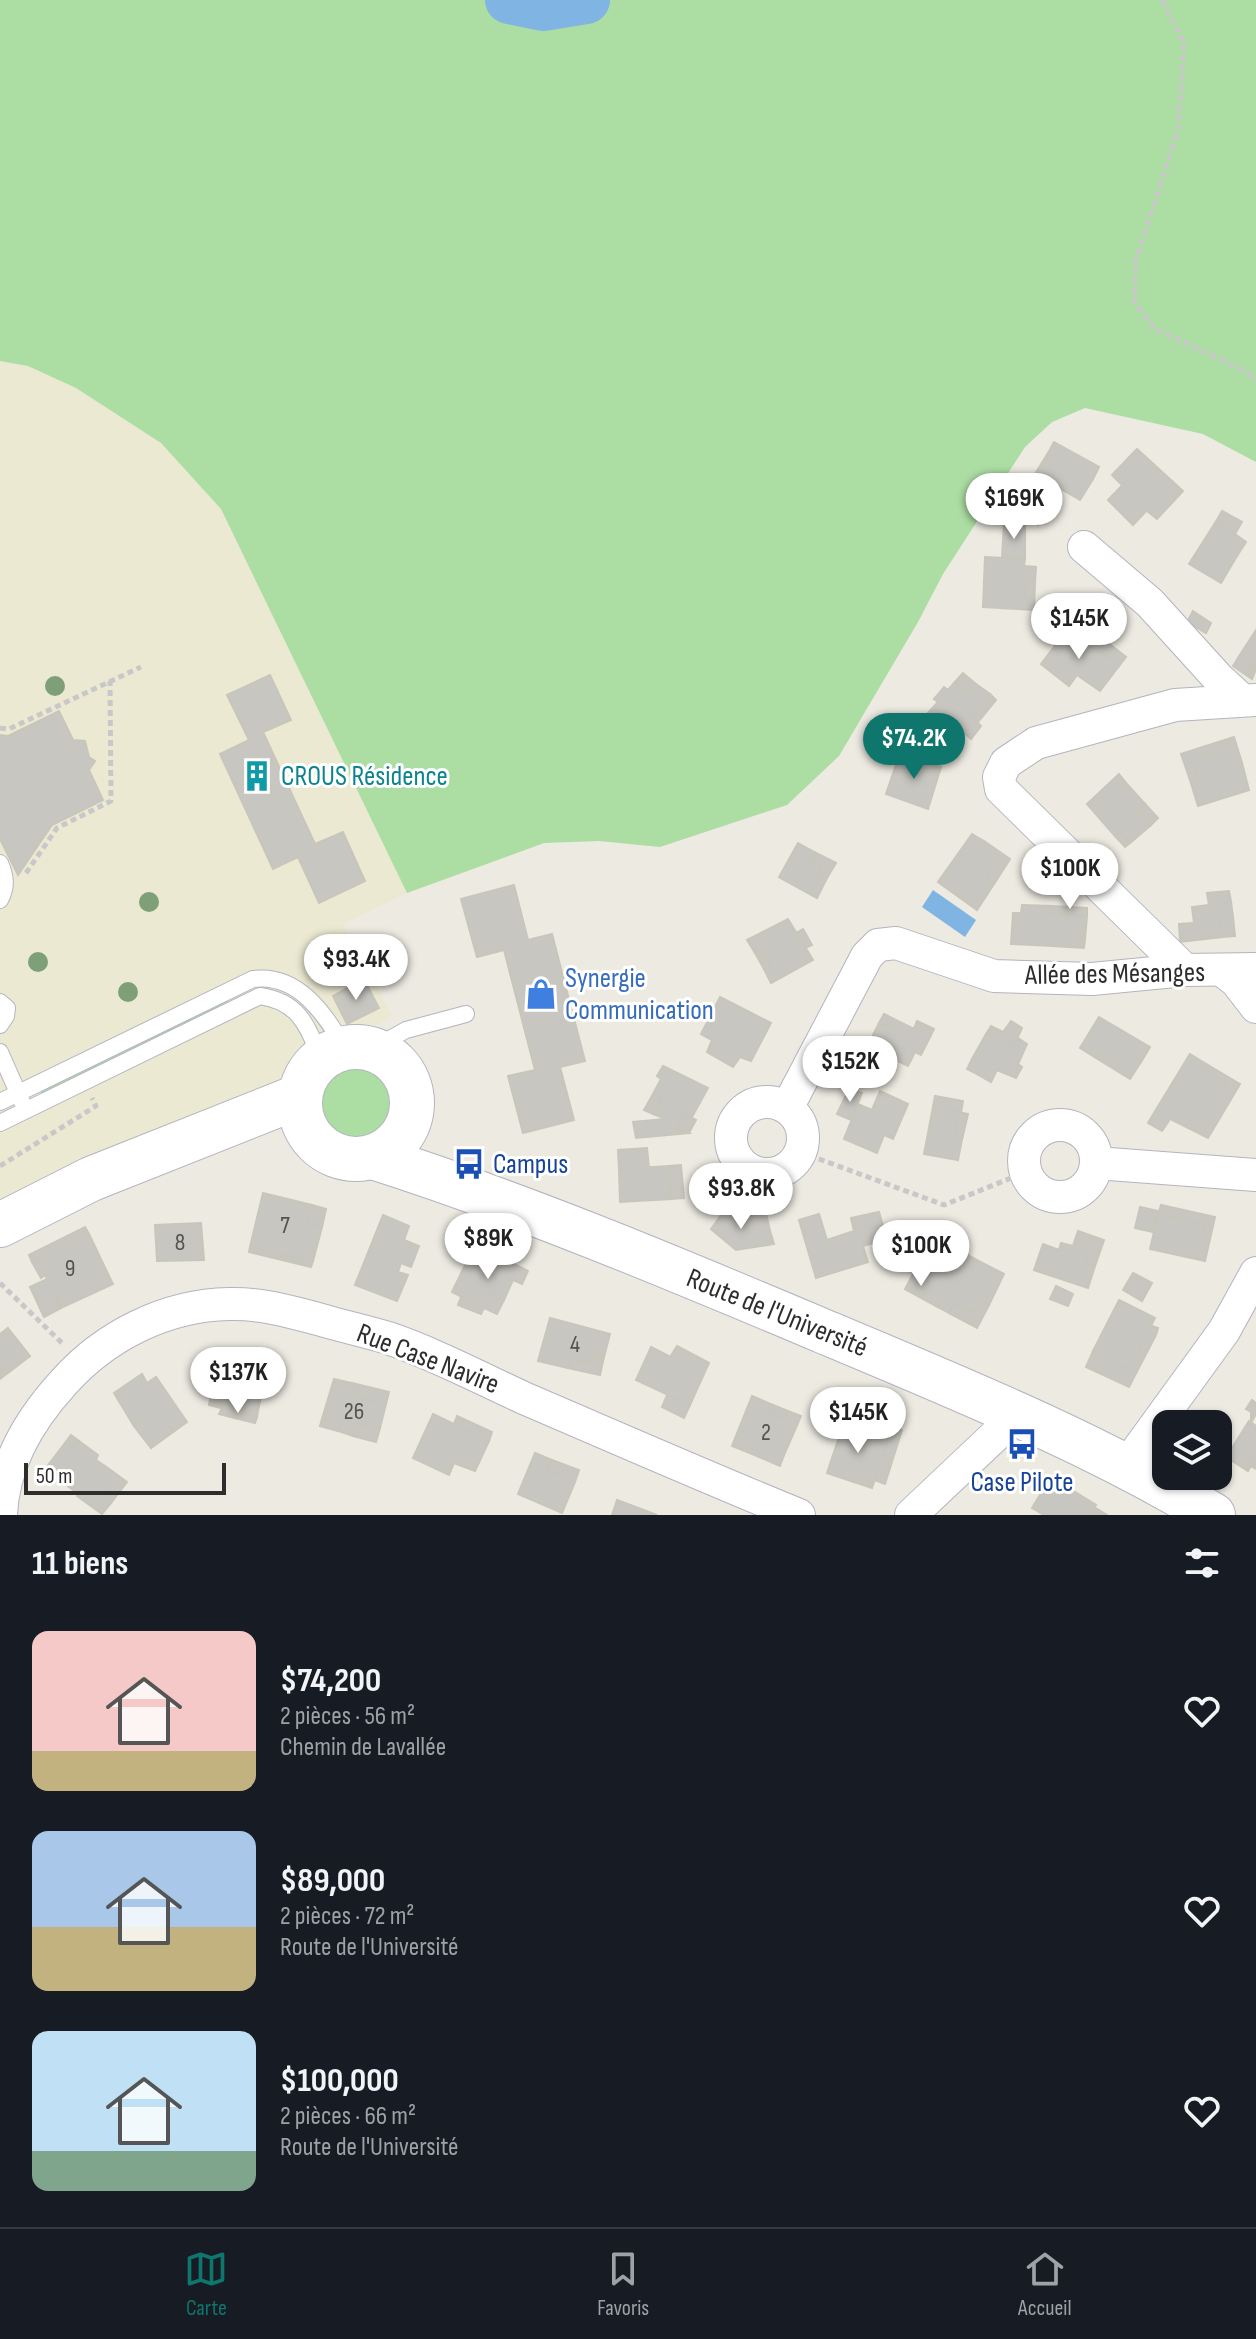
<!DOCTYPE html>
<html lang="fr">
<head>
<meta charset="utf-8">
<style>
  :root { --surface:#171b24; --page:#242831; --text:#f1f3f6; --muted:#9ea1a6; --line:#363941; --accent:#0f766e }
  body { margin:0; font-family:"Sofia Sans Condensed",sans-serif; background:var(--page); color:var(--text); height:100vh; display:flex; flex-direction:column; font-size:30px; white-space:nowrap }
  * { box-sizing:border-box; margin:0 }
  p { font-size:26px; color:var(--muted) }
  .icon { flex:none; width:44px; height:44px; fill:none; stroke:currentColor; stroke-width:2; stroke-linecap:round; stroke-linejoin:round }
  .map { position:relative; height:1515px; overflow:hidden }
  .details { display:flex; flex-direction:column; background:var(--surface); flex:1 }
  .details>* { flex:none }
  .buttons { position:absolute; left:1152px; top:1410px; display:grid; gap:16px }
  .buttons a { display:grid; place-items:center; width:80px; height:80px; border-radius:16px; background:var(--surface); box-shadow:0 2px 6px #0004; font-size:40px }
  .scale { position:absolute; left:24px; bottom:20px; width:202px; box-sizing:border-box; padding-left:8px; border:4px solid #2d2d2d; border-top:0; font-size:22px; line-height:28px; white-space:nowrap; color:#2d2d2d; -webkit-text-stroke:6px #fff; paint-order:stroke }
  .price { position:absolute; translate:-50% -68px; padding:0 18px; border-radius:28px; background:#fff; color:#222; font-size:26px; line-height:52px; filter:drop-shadow(0 2px 4px #0008) }
  .price::after { content:''; position:absolute; left:50%; top:48px; width:24px; height:18px; margin-left:-12px; background:inherit; clip-path:polygon(0 0,100% 0,50% 100%) }
  .price.active { background:var(--accent); color:#fff }
  ul { padding:0; list-style:none }
  li { display:flex; align-items:center; gap:24px; height:200px; padding:0 32px }
  li span { display:grid; place-items:center; flex:none; width:224px; height:160px; border-radius:16px; color:#555 }
  li>.icon { margin-inline-start:auto }
  span .icon { width:96px; height:96px; fill:#fffc; stroke-width:1 }
  li b { font-size:34px }
  h2 { display:flex; justify-content:space-between; align-items:center; height:96px; padding:0 32px; font-size:34px }
  .dock { display:flex; justify-content:space-around; align-items:center; height:112px; border-top:2px solid var(--line); background:var(--surface); font-size:22px; color:var(--muted) }
  .dock a { display:grid; justify-items:center; gap:4px }
  .dock .active { color:var(--accent) }
  .map>svg:first-child { display:block }
</style>
</head>
<body>
<div class="map">
<svg width="1256" height="1515" viewBox="0 0 1256 1515">
  <rect width="100%" height="100%" fill="#eceae1"/>
  <polygon fill="#ece9d2" points="0,361 28,366 76,388 161,443 221,509 407,893 343,924 392,1016 340,1045 321,1059 304,1082 0,1225"/>
  <g fill="#acdda3">
    <polygon points="0,0 1256,0 1256,462 1203,434 1085,408 1052,422 1025,447 943,574 918,622 839,756 787,805 660,847 599,841 544,843 407,893 221,509 161,443 76,388 28,366 0,361"/>
    <polygon points="226,996 229,1002 42,1096 40,1089"/>
    <circle cx="356" cy="1103" r="45"/>
  </g>
  <polygon fill="#80b5e3" points="933,890 976,920 965,937 922,907"/>
  <g fill="none" stroke-linecap="round" stroke-linejoin="round">
    <polyline stroke="#80b5e3" stroke-width="48" points="509,0 543,7 586,0"/>
  </g>
  <g fill="#c8c6c0" stroke="#c8c6ba" stroke-width="2">
    <polygon points="1054,442 1099,467 1093,479 1048,453"/>
    <polygon points="1137,449 1183,491 1157,519 1147,511 1165,491 1139,468 1122,485 1112,475"/>
    <polygon points="1048,453 1093,479 1080,500 1035,474"/>
    <polygon points="1139,468 1165,491 1133,525 1108,500"/>
    <polygon points="1033,497 1048,505 1038,525 1023,513"/>
    <polygon points="1222,511 1242,522 1235,534 1215,523"/>
    <polygon points="1004,523 1025,525 1025,559 1002,557"/>
    <polygon points="1215,523 1235,534 1227,548 1237,556 1221,583 1189,564"/>
    <polygon points="1235,534 1246,542 1237,556 1227,548"/>
    <polygon points="985,557 1025,559 1024,566 1036,567 1035,582 1026,581 1024,600 1000,600 1000,608 983,607"/>
    <polygon points="1026,581 1035,582 1034,610 1000,608 1000,600 1024,600"/>
    <polygon points="1193,611 1211,623 1206,633 1187,622"/>
    <polygon points="1076,618 1126,657 1119,666 1069,627"/>
    <polygon points="1069,627 1119,666 1100,691 1077,675 1069,686 1041,664"/>
    <polygon points="1256,630 1256,669 1238,658"/>
    <polygon points="1238,658 1256,669 1252,679 1233,666"/>
    <polygon points="963,673 976,684 968,693 955,682"/>
    <polygon points="270,675 291,720 263,732 315,844 343,832 365,881 319,903 298,857 273,869 220,754 249,740 227,695"/>
    <polygon points="955,682 968,693 976,684 990,694 972,717 981,726 971,739 950,720 943,727 928,713 938,702 934,699 944,687 948,690"/>
    <polygon points="990,694 996,700 978,722 972,717"/>
    <polygon points="59,711 73,740 85,741 89,757 95,761 89,770 103,800 52,825 18,875 0,839 0,735 8,736"/>
    <polygon points="1234,737 1242,763 1233,767 1226,750 1193,761 1198,778 1190,780 1181,754"/>
    <polygon points="1226,750 1233,767 1242,763 1249,790 1198,806 1190,780 1198,778 1193,761"/>
    <polygon points="900,753 941,767 928,809 886,794"/>
    <polygon points="1119,774 1126,783 1095,813 1087,804"/>
    <polygon points="1126,783 1145,804 1137,811 1150,826 1130,843 1120,832 1115,836 1095,813"/>
    <polygon points="1145,804 1158,818 1150,826 1137,811"/>
    <polygon points="1120,832 1130,843 1125,847 1115,836"/>
    <polygon points="972,834 984,841 980,848 997,860 986,877 994,884 977,910 938,882"/>
    <polygon points="984,841 1010,859 994,884 986,877 997,860 980,848"/>
    <polygon points="798,843 814,852 809,861 821,867 817,875 826,880 817,898 779,877"/>
    <polygon points="814,852 836,863 826,880 817,875 821,867 809,861"/>
    <polygon points="514,885 528,940 552,934 585,1061 560,1067 574,1120 523,1133 508,1076 535,1070 504,950 477,957 461,899"/>
    <polygon points="1229,891 1231,902 1209,905 1207,893"/>
    <polygon points="1231,902 1233,917 1220,919 1222,937 1180,942 1179,924 1194,923 1192,907"/>
    <polygon points="1022,905 1052,906 1051,913 1087,916 1085,939 1054,938 1053,946 1011,944 1013,913 1021,913"/>
    <polygon points="1052,906 1087,908 1087,916 1051,913"/>
    <polygon points="1233,917 1235,936 1222,937 1220,919"/>
    <polygon points="788,919 813,960 771,983 764,969 771,966 762,950 755,953 747,940"/>
    <polygon points="803,929 812,945 805,948 796,933"/>
    <polygon points="1054,938 1085,939 1084,948 1053,946"/>
    <polygon points="762,950 771,966 764,969 755,953"/>
    <polygon points="364,979 379,1008 347,1024 333,996"/>
    <polygon points="720,997 771,1023 751,1061 740,1057 733,1067 707,1052 712,1040 701,1034"/>
    <polygon points="884,1014 914,1029 909,1037 879,1023"/>
    <polygon points="1099,1017 1150,1047 1141,1062 1135,1057 1128,1068 1101,1051 1096,1058 1080,1048"/>
    <polygon points="917,1021 934,1029 931,1035 914,1029"/>
    <polygon points="1011,1021 1022,1028 1013,1048 986,1034 991,1026 1003,1032"/>
    <polygon points="879,1023 909,1037 914,1029 931,1035 921,1055 915,1052 908,1066 867,1047"/>
    <polygon points="986,1034 1013,1048 1018,1038 1027,1044 1018,1064 1022,1067 1016,1078 997,1070 991,1082 977,1074 982,1065 972,1059"/>
    <polygon points="1101,1051 1128,1068 1135,1057 1141,1062 1130,1079 1096,1058"/>
    <polygon points="1190,1054 1203,1062 1199,1068 1227,1083 1202,1127 1175,1112 1162,1131 1148,1123"/>
    <polygon points="972,1059 982,1065 977,1074 967,1069"/>
    <polygon points="1203,1062 1240,1084 1208,1138 1170,1119 1175,1112 1202,1127 1227,1083 1199,1068"/>
    <polygon points="663,1066 708,1088 692,1117 684,1114 677,1127 689,1133 636,1138 633,1122 666,1119 653,1114 661,1097 653,1094 661,1079 657,1076"/>
    <polygon points="849,1089 862,1093 851,1120 837,1114"/>
    <polygon points="880,1091 908,1104 893,1139 884,1135 877,1153 844,1139 858,1104 872,1110"/>
    <polygon points="653,1094 661,1097 653,1114 644,1110"/>
    <polygon points="935,1096 963,1101 961,1113 933,1107"/>
    <polygon points="933,1107 958,1112 954,1142 961,1144 958,1160 924,1154"/>
    <polygon points="958,1112 968,1114 961,1144 954,1142"/>
    <polygon points="684,1114 696,1120 689,1133 677,1127"/>
    <polygon points="647,1148 649,1168 619,1169 618,1150"/>
    <polygon points="681,1165 684,1198 671,1199 669,1166"/>
    <polygon points="669,1166 671,1199 620,1202 619,1169"/>
    <polygon points="263,1193 312,1205 307,1223 322,1227 313,1261 250,1247"/>
    <polygon points="729,1204 733,1204 734,1214 753,1217 757,1230 770,1231 774,1244 736,1250 711,1229"/>
    <polygon points="733,1204 765,1209 770,1231 757,1230 753,1217 734,1214"/>
    <polygon points="312,1205 326,1209 322,1227 307,1223"/>
    <polygon points="1161,1205 1215,1217 1205,1261 1196,1259 1204,1225 1158,1215"/>
    <polygon points="1140,1207 1158,1211 1153,1232 1135,1228"/>
    <polygon points="879,1212 887,1239 863,1246 868,1262 816,1278 799,1220 819,1214 827,1240 854,1231 851,1218"/>
    <polygon points="383,1215 409,1226 404,1240 419,1246 411,1267 401,1263 398,1272 408,1275 397,1301 355,1285"/>
    <polygon points="1158,1215 1204,1225 1196,1259 1150,1249"/>
    <polygon points="201,1223 204,1260 157,1261 155,1225"/>
    <polygon points="85,1227 89,1234 32,1262 29,1255"/>
    <polygon points="1078,1231 1104,1240 1095,1266 1086,1263 1091,1246 1075,1240"/>
    <polygon points="89,1234 108,1274 57,1298 45,1275 41,1278 32,1262"/>
    <polygon points="932,1236 963,1252 957,1262 971,1270 977,1260 1004,1274 989,1305 981,1301 973,1313 954,1303 949,1313 936,1306 940,1297 919,1286 926,1272 917,1267"/>
    <polygon points="1075,1240 1091,1246 1086,1263 1095,1266 1088,1288 1034,1270 1043,1244 1059,1250 1061,1243 1073,1246"/>
    <polygon points="250,1247 313,1261 311,1267 249,1252"/>
    <polygon points="480,1247 499,1256 491,1270 473,1261"/>
    <polygon points="963,1252 977,1260 971,1270 957,1262"/>
    <polygon points="499,1256 528,1271 522,1284 513,1280 504,1300 491,1293 484,1308 452,1292 468,1259 491,1270"/>
    <polygon points="917,1267 926,1272 919,1286 940,1297 936,1306 905,1289"/>
    <polygon points="1133,1273 1152,1283 1142,1301 1123,1290"/>
    <polygon points="108,1274 113,1284 61,1308 57,1298"/>
    <polygon points="47,1279 61,1308 44,1317 30,1287"/>
    <polygon points="1056,1286 1073,1294 1068,1306 1050,1299"/>
    <polygon points="491,1293 504,1300 497,1314 484,1308"/>
    <polygon points="461,1297 484,1308 481,1314 458,1305"/>
    <polygon points="1119,1300 1155,1318 1129,1369 1093,1351"/>
    <polygon points="981,1301 989,1305 977,1328 949,1313 954,1303 973,1313"/>
    <polygon points="550,1318 610,1334 604,1357 594,1354 590,1363 570,1359 568,1368 538,1361"/>
    <polygon points="1152,1326 1158,1328 1156,1335 1129,1387 1086,1367 1093,1351 1129,1369"/>
    <polygon points="8,1328 30,1356 0,1379 0,1334"/>
    <polygon points="677,1346 709,1363 704,1374 670,1357"/>
    <polygon points="651,1347 704,1374 690,1405 636,1380"/>
    <polygon points="219,1352 254,1361 246,1387 262,1392 258,1411 223,1403 221,1408 209,1405"/>
    <polygon points="594,1354 604,1357 600,1375 568,1368 570,1359 590,1363"/>
    <polygon points="142,1374 147,1383 156,1377 187,1422 173,1432 157,1410 134,1426 114,1393"/>
    <polygon points="334,1379 356,1384 352,1395 386,1404 380,1428 356,1423 353,1436 338,1431 341,1424 322,1419"/>
    <polygon points="356,1384 389,1392 386,1404 352,1395"/>
    <polygon points="667,1395 690,1405 684,1418 662,1407"/>
    <polygon points="752,1396 773,1405 770,1413 785,1419 788,1411 801,1416 784,1455 755,1444 752,1454 732,1446"/>
    <polygon points="1252,1400 1256,1403 1256,1414 1251,1423 1251,1412 1246,1409"/>
    <polygon points="223,1403 258,1411 257,1417 221,1408"/>
    <polygon points="773,1405 788,1411 785,1419 770,1413"/>
    <polygon points="222,1408 257,1417 255,1423 219,1414"/>
    <polygon points="157,1410 173,1432 151,1448 134,1426"/>
    <polygon points="433,1414 489,1441 475,1471 454,1463 449,1475 413,1458"/>
    <polygon points="457,1416 492,1432 489,1441 454,1424"/>
    <polygon points="864,1416 902,1430 885,1484 874,1480 889,1437 860,1427"/>
    <polygon points="322,1419 341,1424 338,1431 320,1426"/>
    <polygon points="1249,1421 1256,1426 1256,1469 1250,1466 1253,1462 1232,1448"/>
    <polygon points="844,1422 889,1437 872,1488 827,1473"/>
    <polygon points="356,1423 380,1428 376,1442 353,1436"/>
    <polygon points="71,1435 79,1441 74,1448 65,1443"/>
    <polygon points="79,1441 98,1455 96,1460 105,1466 100,1474 113,1484 102,1497 111,1503 102,1514 77,1496 78,1494 60,1480 63,1474 49,1464 65,1443 74,1448"/>
    <polygon points="755,1444 784,1455 780,1466 752,1454"/>
    <polygon points="1232,1448 1253,1462 1248,1471 1226,1457"/>
    <polygon points="535,1453 552,1460 546,1470 575,1482 562,1513 518,1494"/>
    <polygon points="552,1460 579,1470 575,1482 546,1470"/>
    <polygon points="49,1464 63,1474 60,1480 45,1469"/>
    <polygon points="105,1466 127,1482 111,1503 102,1497 113,1484 100,1474"/>
    <polygon points="1051,1477 1096,1505 1094,1507 1107,1515 1044,1515 1032,1508"/>
    <polygon points="617,1500 657,1515 612,1515"/>
  </g>
  <g fill="none" stroke-linecap="round" stroke-linejoin="round">
    <defs>
      <g id="service">
        <path d="M0,863C6,877 7,887 0,900"/>
        <polyline points="0,1002 7,1008 6,1016 0,1025"/>
        <polyline points="372,1049 406,1030 466,1014"/>
        <polyline points="0,1052 22,1102"/>
        <path d="M0,1102L253,979C299,973 325,1015 345,1048"/>
        <path d="M0,1123L260,996C300,1002 307,1026 321,1059"/>
      </g>
      <g id="minor">
        <polyline points="1084,547 1150,603 1218,678 1242,700"/>
        <polyline points="1185,970 1001,789 999,777 1006,763 1036,743 1175,705 1256,700"/>
        <polyline points="1223,971 1236,981 1256,1007"/>
        <circle cx="767" cy="1138" r="36"/>
        <polyline points="787,1108 867,956 878,945 896,943 994,976 1092,979 1185,970 1256,969"/>
        <circle cx="1060" cy="1161" r="36"/>
        <polyline points="1096,1163 1256,1175"/>
        <polyline points="1126,1466 1224,1331 1256,1273"/>
        <path d="M1,1515C3,1464 30,1419 64,1382C105,1336 166,1305 229,1304C260,1303 288,1311 318,1319C341,1326 365,1331 388,1338C433,1353 482,1379 526,1399C617,1438 708,1478 799,1515"/>
        <polyline points="911,1515 1018,1414"/>
      </g>
      <g id="secondary">
        <circle cx="356" cy="1103" r="56"/>
        <path d="M373,1157C529,1207 680,1271 830,1334C960,1389 1092,1442 1213,1515"/>
        <polyline points="0,1225 91,1179 300,1096"/>
      </g>
    </defs>
    <use href="#service" stroke="#b4b4bf" stroke-width="18"/>
    <use href="#minor" stroke="#b4b4bf" stroke-width="34"/>
    <use href="#secondary" stroke="#b4b4bf" stroke-width="46"/>
    <g stroke="#c8c8c8" stroke-width="5" stroke-dasharray="6 4" stroke-linecap="butt">
      <polyline points="1162,0 1184,43 1178,130 1136,260 1134,302 1155,329 1243,370 1256,380"/>
      <polyline points="0,728 9,729 141,667"/>
      <polyline points="26,873 57,828 111,801 110,681"/>
      <polyline points="800,1152 944,1205 1026,1172"/>
      <polyline points="0,1166 96,1106 92,1098"/>
      <polyline points="0,1283 64,1345"/>
    </g>
    <use href="#service" stroke="#fff" stroke-width="16"/>
    <use href="#minor" stroke="#fff" stroke-width="32"/>
    <use href="#secondary" stroke="#fff" stroke-width="44"/>
  </g>
  <g fill="#7ea078">
    <circle cx="55" cy="686" r="10"/>
    <circle cx="149" cy="902" r="10"/>
    <circle cx="38" cy="962" r="10"/>
    <circle cx="128" cy="992" r="10"/>
  </g>
  <defs>
    <symbol id="building-bare" viewBox="-9 -9 18 18"><path d="M-4-6H4V6H1V3H-1V6H-4ZM-2.5-4.3h1.7v1.8h-1.7ZM.8-4.3h1.7v1.8H.8ZM-2.5-1h1.7V.8h-1.7ZM.8-1h1.7V.8H.8Z" fill="#0f9aa8" stroke="#fff" stroke-width="2.5" paint-order="stroke"/></symbol>
    <symbol id="shop-bare" viewBox="-9 -9 18 18"><path d="M-5-2.5h2.3a2.7 3.5 0 0 1 5.4 0H5L5.5 6h-11ZM-1.5-2.5h3a1.5 2.3 0 0 0-3 0Z" fill="#3f7fe0" stroke="#fff" stroke-width="2.5" paint-order="stroke"/></symbol>
    <symbol id="bus-bare" viewBox="-9 -9 18 18"><path d="M-5-6H5V4H4V6H2V4H-2V6H-4V4H-5ZM-3.5-4V0h7V-4ZM-3.5 1.2v1.5H-2V1.2ZM2 1.2v1.5H3.5V1.2Z" fill="#1a4fb4" stroke="#fff" stroke-width="2.5" paint-order="stroke"/></symbol>
  </defs>
  <g fill-rule="evenodd">
    <use href="#building-bare" x="235" y="754" width="44" height="44"/>
    <use href="#shop-bare" x="519" y="972" width="44" height="44"/>
    <use href="#bus-bare" x="447" y="1142" width="44" height="44"/>
    <use href="#bus-bare" x="1000" y="1422" width="44" height="44"/>
  </g>
  <g text-anchor="middle" dominant-baseline="central" stroke-width="6" stroke-linejoin="round" paint-order="stroke">
    <g font-size="24" fill="#545352">
      <text x="285" y="1225">7</text>
      <text x="180" y="1242">8</text>
      <text x="70" y="1268">9</text>
      <text x="575" y="1344">4</text>
      <text x="354" y="1411">26</text>
      <text x="766" y="1432">2</text>
    </g>
    <g font-size="28" fill="#0d838f" stroke="#fff" text-anchor="start">
      <text x="281" y="776">CROUS Résidence</text>
    </g>
    <g font-size="28" fill="#2d2d2d" stroke="#fff">
      <text transform="translate(1115 974) rotate(-1)">Allée des Mésanges</text>
      <text transform="translate(777 1313) rotate(22)">Route de l'Université</text>
      <text transform="translate(428 1359) rotate(21)">Rue Case Navire</text>
    </g>
    <g font-size="28" fill="#366cbe" stroke="#fff" text-anchor="start">
      <text x="565" y="978">Synergie<tspan x="565" dy="32">Communication</tspan></text>
    </g>
    <g font-size="28" fill="#164399" stroke="#fff" text-anchor="start">
      <text x="493" y="1164">Campus</text>
      <text x="1022" y="1482" text-anchor="middle">Case Pilote</text>
    </g>
  </g>
</svg>
<div class="buttons">
<a><svg class="icon" aria-label="layers" viewBox="0 0 24 24"><path d="M12 4l9 5-9 5-9-5zM3 14l9 5 9-5"/></svg></a>
</div>
<div class="scale">50 m</div>
<b class="price" style="left:1014px;top:541px">$169K</b>
<b class="price" style="left:1079px;top:661px">$145K</b>
<b class="price active" style="left:914px;top:781px">$74.2K</b>
<b class="price" style="left:1070px;top:911px">$100K</b>
<b class="price" style="left:356px;top:1002px">$93.4K</b>
<b class="price" style="left:850px;top:1104px">$152K</b>
<b class="price" style="left:741px;top:1231px">$93.8K</b>
<b class="price" style="left:488px;top:1281px">$89K</b>
<b class="price" style="left:921px;top:1288px">$100K</b>
<b class="price" style="left:238px;top:1415px">$137K</b>
<b class="price" style="left:858px;top:1455px">$145K</b>
</div>
<section class="details">
<h2>11 biens<svg class="icon" aria-label="filters" viewBox="0 0 24 24"><path d="M4 7h16M4 17h16"/><circle cx="9" cy="7" r="2"/><circle cx="15" cy="17" r="2"/></svg></h2>
<ul>
<li><span style="background:linear-gradient(#f6c9c9 75%,#c2b280 0)"><svg class="icon" aria-label="home" viewBox="0 0 24 24"><path d="M3 11l9-7 9 7M6 9v11h12V9"/></svg></span><div><b>$74,200</b><p>2 pièces · 56 m²</p><p>Chemin de Lavallée</p></div><svg class="icon" aria-label="heart" viewBox="0 0 24 24"><path d="M12 20l-8-8c-3-5 5-10 8-4 3-6 11-1 8 4z"/></svg></li>
<li><span style="background:linear-gradient(#a9c7e8 60%,#c2b280 0)"><svg class="icon" aria-label="home" viewBox="0 0 24 24"><path d="M3 11l9-7 9 7M6 9v11h12V9"/></svg></span><div><b>$89,000</b><p>2 pièces · 72 m²</p><p>Route de l'Université</p></div><svg class="icon" aria-label="heart" viewBox="0 0 24 24"><path d="M12 20l-8-8c-3-5 5-10 8-4 3-6 11-1 8 4z"/></svg></li>
<li><span style="background:linear-gradient(#bfe0f5 75%,#7fa58c 0)"><svg class="icon" aria-label="home" viewBox="0 0 24 24"><path d="M3 11l9-7 9 7M6 9v11h12V9"/></svg></span><div><b>$100,000</b><p>2 pièces · 66 m²</p><p>Route de l'Université</p></div><svg class="icon" aria-label="heart" viewBox="0 0 24 24"><path d="M12 20l-8-8c-3-5 5-10 8-4 3-6 11-1 8 4z"/></svg></li>
</ul>
</section>
<nav class="dock">
<a class="active"><svg class="icon" aria-label="map" viewBox="0 0 24 24"><path d="M3 6l6-2 6 2 6-2v14l-6 2-6-2-6 2zM9 4v14M15 6v14"/></svg>Carte</a>
<a><svg class="icon" aria-label="saved" viewBox="0 0 24 24"><path d="M7 4h10v16l-5-4-5 4z"/></svg>Favoris</a>
<a><svg class="icon" aria-label="home" viewBox="0 0 24 24"><path d="M3 11l9-7 9 7M6 9v11h12V9"/></svg>Accueil</a>
</nav>
</body>
</html>
